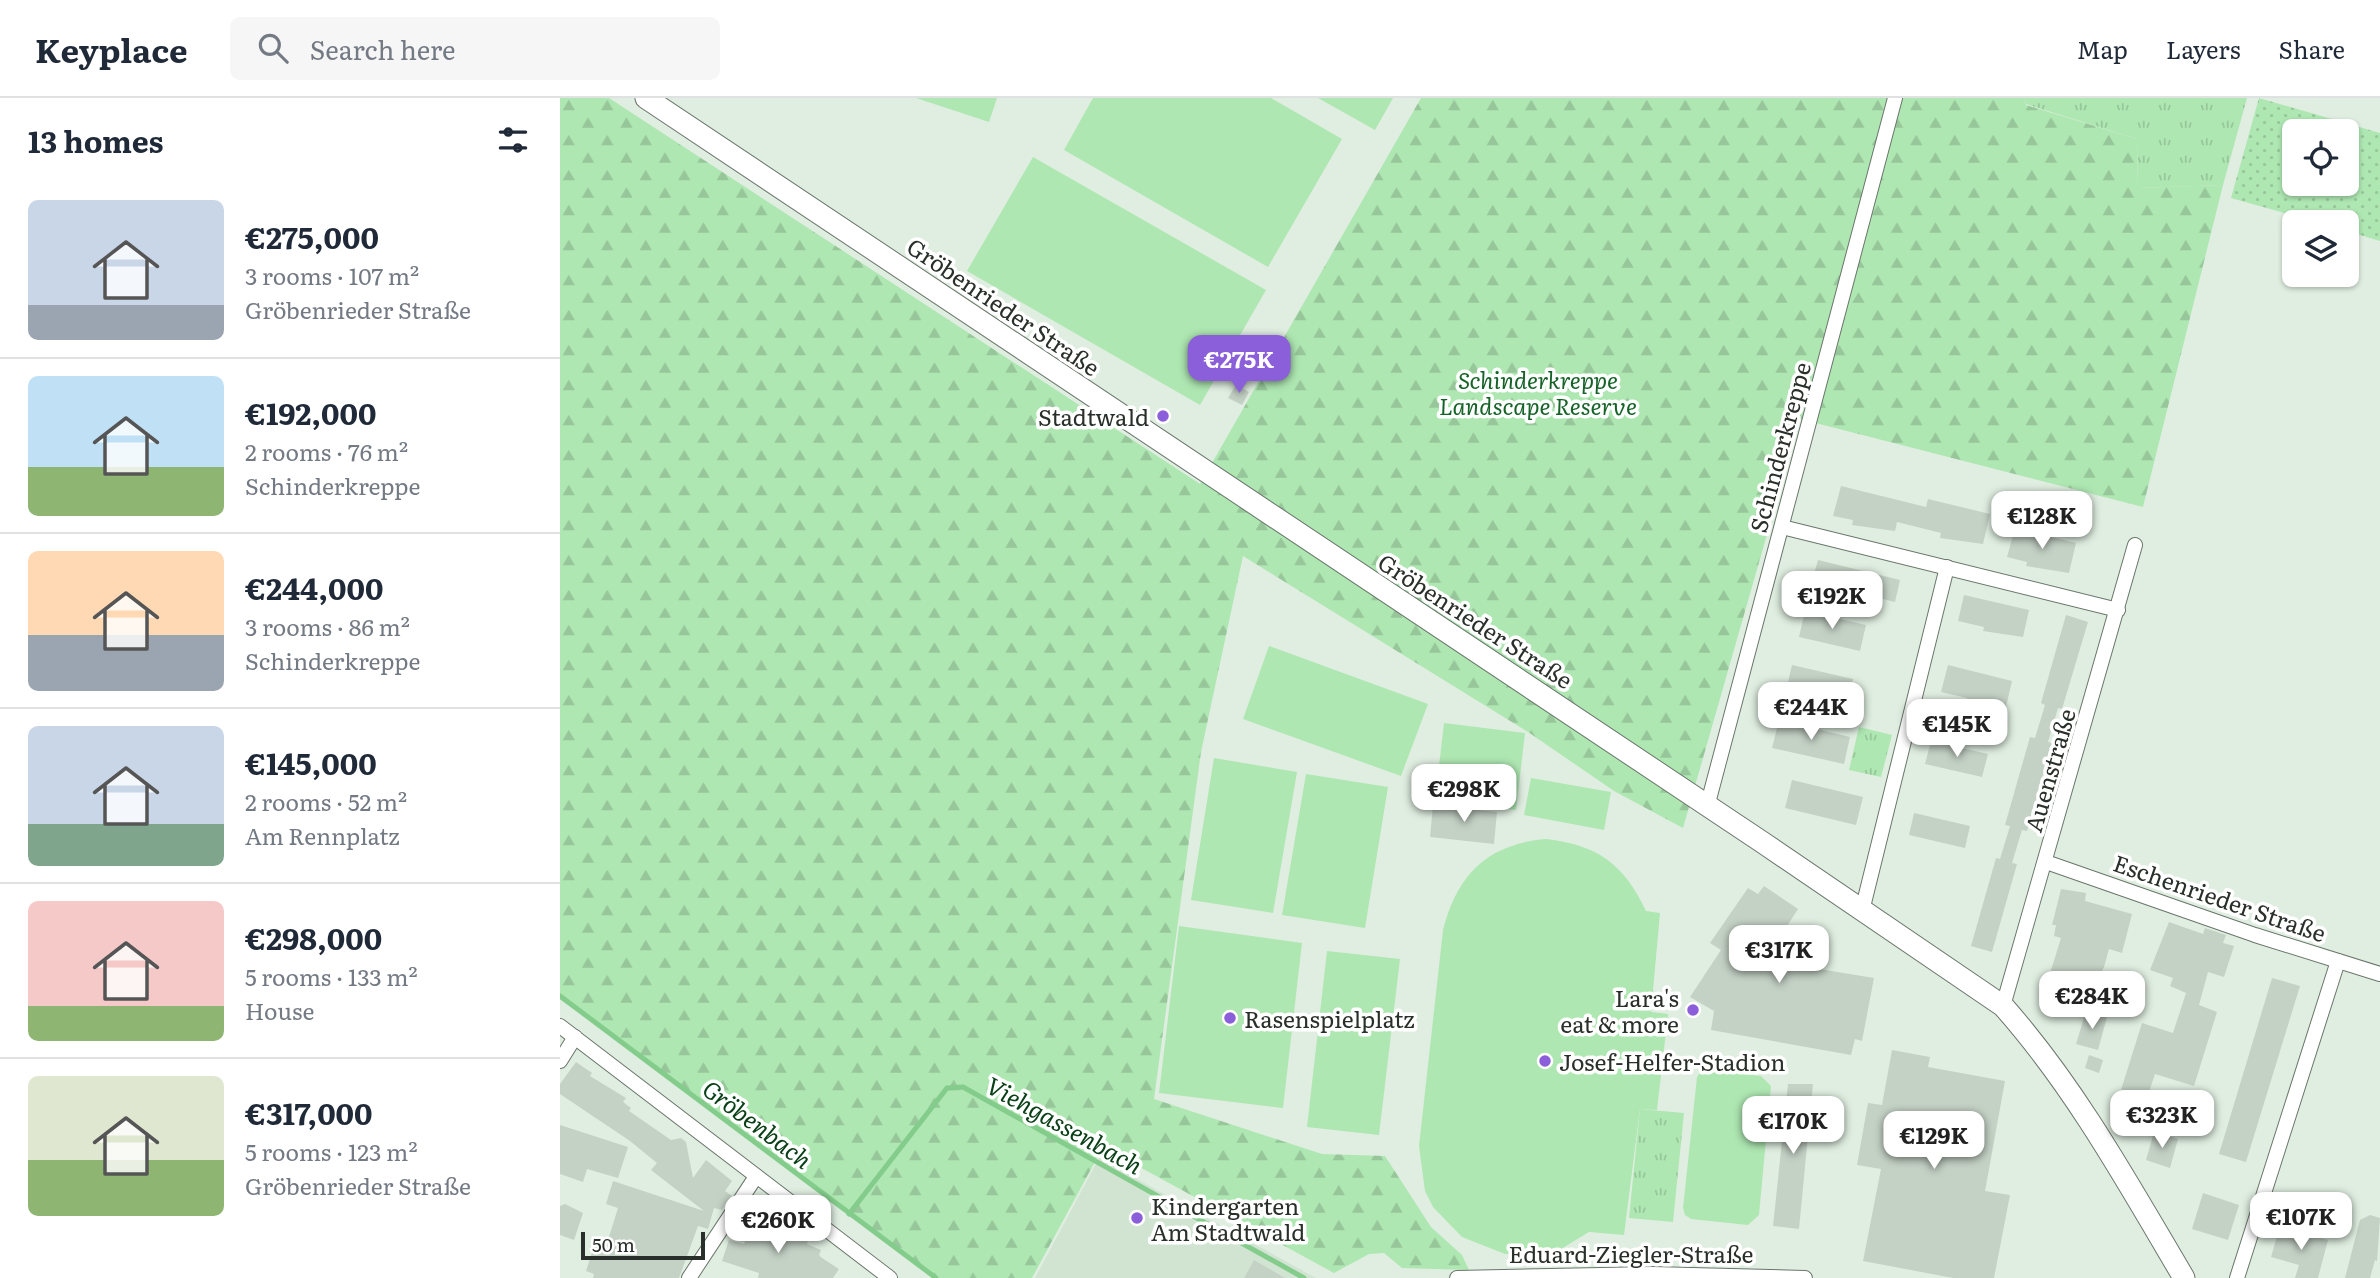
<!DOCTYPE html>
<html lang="en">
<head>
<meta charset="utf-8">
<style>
  :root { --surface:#fff; --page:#f6f6f7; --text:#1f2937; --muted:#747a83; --line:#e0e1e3; --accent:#8a5fd9 }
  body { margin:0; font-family:Literata,serif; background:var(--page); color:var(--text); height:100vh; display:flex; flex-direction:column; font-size:26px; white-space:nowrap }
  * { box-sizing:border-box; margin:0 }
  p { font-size:23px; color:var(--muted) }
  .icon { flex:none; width:38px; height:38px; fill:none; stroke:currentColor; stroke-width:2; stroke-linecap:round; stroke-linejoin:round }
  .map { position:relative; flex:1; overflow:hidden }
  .sheet { display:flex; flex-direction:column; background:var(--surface); width:560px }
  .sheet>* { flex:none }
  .buttons { position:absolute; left:1722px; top:21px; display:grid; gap:14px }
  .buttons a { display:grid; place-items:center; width:77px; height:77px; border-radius:10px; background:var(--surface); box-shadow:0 2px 5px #0004; font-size:35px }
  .scale { position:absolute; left:21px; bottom:18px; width:124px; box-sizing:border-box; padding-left:7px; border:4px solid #292f2a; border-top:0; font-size:19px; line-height:24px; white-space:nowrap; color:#292f2a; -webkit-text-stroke:5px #fff; paint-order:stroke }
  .price { position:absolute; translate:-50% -60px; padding:0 16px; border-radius:14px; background:#fff; color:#222; font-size:23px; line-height:46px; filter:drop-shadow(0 2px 4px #0008) }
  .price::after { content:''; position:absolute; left:50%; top:42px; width:21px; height:16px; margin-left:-10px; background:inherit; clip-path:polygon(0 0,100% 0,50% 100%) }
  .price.current { background:var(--accent); color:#fff }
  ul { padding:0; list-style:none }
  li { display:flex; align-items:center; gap:21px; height:175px; padding:0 28px }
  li+li { border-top:2px solid var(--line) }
  li span { display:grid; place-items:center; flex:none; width:196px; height:140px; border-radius:10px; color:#555 }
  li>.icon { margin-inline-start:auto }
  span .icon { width:84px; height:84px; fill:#fffc; stroke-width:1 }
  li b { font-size:30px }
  h2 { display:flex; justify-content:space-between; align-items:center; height:84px; padding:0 28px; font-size:30px }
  header { display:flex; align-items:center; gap:42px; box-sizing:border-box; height:98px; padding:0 35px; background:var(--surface); border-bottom:2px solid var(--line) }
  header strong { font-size:33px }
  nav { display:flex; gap:38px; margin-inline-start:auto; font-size:24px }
  .search { width:490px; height:63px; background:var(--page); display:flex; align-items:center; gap:18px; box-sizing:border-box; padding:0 24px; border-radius:10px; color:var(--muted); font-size:26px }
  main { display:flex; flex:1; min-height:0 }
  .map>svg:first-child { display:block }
</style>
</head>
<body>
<header>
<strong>Keyplace</strong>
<div class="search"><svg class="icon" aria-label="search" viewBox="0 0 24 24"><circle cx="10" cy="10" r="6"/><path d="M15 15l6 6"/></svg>Search here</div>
<nav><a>Map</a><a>Layers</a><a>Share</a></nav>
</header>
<main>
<section class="sheet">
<h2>13 homes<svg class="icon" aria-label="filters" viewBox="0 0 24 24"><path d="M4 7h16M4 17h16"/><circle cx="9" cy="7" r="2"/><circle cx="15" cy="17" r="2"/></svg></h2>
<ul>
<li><span style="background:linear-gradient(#c9d6e8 75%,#9aa5b1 0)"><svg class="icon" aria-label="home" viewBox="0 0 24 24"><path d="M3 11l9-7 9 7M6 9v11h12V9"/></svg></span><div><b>€275,000</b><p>3 rooms · 107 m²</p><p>Gröbenrieder Straße</p></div></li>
<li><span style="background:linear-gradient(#bfe0f5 65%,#8fb573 0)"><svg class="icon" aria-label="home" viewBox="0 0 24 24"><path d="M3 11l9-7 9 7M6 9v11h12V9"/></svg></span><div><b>€192,000</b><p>2 rooms · 76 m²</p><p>Schinderkreppe</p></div></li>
<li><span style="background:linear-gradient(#ffd9b3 60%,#9aa5b1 0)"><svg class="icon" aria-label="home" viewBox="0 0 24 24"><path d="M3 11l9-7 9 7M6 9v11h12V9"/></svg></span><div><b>€244,000</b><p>3 rooms · 86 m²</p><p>Schinderkreppe</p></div></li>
<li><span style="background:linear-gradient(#c9d6e8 70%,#7fa58c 0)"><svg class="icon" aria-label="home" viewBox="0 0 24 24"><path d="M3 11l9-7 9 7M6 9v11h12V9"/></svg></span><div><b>€145,000</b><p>2 rooms · 52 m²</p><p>Am Rennplatz</p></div></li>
<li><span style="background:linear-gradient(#f6c9c9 75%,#8fb573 0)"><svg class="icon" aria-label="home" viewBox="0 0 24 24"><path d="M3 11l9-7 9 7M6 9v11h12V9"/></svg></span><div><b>€298,000</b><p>5 rooms · 133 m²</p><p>House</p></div></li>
<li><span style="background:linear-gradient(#dfe7d0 60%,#8fb573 0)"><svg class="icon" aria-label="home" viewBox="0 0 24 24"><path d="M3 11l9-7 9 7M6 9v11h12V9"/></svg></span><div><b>€317,000</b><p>5 rooms · 123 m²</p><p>Gröbenrieder Straße</p></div></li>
</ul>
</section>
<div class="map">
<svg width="1820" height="1180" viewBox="0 0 1820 1180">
  <defs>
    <pattern id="grass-tufts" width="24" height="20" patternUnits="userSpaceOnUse" patternTransform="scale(1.75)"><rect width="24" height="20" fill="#aee7b2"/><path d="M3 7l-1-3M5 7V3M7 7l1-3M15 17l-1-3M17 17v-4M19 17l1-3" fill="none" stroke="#96c699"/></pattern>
    <pattern id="forest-firs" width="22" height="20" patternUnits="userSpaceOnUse" patternTransform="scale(1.75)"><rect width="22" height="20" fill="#aee7b2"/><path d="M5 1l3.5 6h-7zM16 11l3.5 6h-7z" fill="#96c699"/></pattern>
    <pattern id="garden-dots" width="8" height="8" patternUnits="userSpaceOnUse" patternTransform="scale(1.75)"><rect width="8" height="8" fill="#aee7b2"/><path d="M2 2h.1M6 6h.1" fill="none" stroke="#96c699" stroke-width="1.8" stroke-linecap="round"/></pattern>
  </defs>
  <rect width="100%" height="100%" fill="#e0eee1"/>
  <polygon fill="#d1e4d2" points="539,1060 756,1180 475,1180"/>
  <g fill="url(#grass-tufts)">
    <polygon points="1464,0 1687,0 1663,87 1578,90 1577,41 1466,6"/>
    <polygon points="1299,629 1332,637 1321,679 1289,672"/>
    <polygon points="1080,1011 1124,1015 1113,1124 1069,1120"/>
  </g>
  <polygon fill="url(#forest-firs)" points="0,0 49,0 640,386 861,0 1464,0 1466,7 1577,41 1578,90 1663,87 1583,409 1240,321 1123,730 1054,693 968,634 683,458 641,654 594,1001 762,1056 825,1058 871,1129 902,1157 909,1172 842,1170 824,1155 809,1156 774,1175 543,1049 472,1180 376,1180 0,898"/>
  <path fill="url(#garden-dots)" fill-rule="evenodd" d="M1699,0L1820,35V143L1787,133V124H1756L1671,100ZM1734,33H1787V86H1734Z"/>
  <g fill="#aee7b2">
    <polygon points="356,0 437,0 429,24"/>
    <polygon points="533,0 711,0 782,41 708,169 504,52"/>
    <polygon points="758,0 833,0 815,32"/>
    <polygon points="473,59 706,192 640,307 407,173"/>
    <polygon points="709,548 868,606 841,678 683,621"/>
    <polygon points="884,625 965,635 956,712 875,702"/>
    <polygon points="654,660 737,674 713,815 631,802"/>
    <polygon points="746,676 828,689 805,830 722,817"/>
    <polygon points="971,680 1051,694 1044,732 964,717"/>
    <path d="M986,741C1038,747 1064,766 1086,813L1100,815L1091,914L1108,916L1097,1012L1080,1011L1064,1137L1029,1134L1001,1151L974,1156H945L902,1139L873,1109L865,1093L859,1048L883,832C897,777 927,746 986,741Z"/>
    <polygon points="619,828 742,845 723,1010 599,995"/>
    <polygon points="767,853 840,861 819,1037 747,1029"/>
    <polygon points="1150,972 1201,978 1211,988 1199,1117 1188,1127 1131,1121 1125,1117 1123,1110 1137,979 1141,973"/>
  </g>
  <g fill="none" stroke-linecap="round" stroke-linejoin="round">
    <g stroke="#83cc8b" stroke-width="5">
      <polyline points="0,898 376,1180"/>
      <polyline points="289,1116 387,990 403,989 744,1180"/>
    </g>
  </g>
  <g fill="#c4d1c5">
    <polygon points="676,287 689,294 682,307 668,300"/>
    <polygon points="1281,388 1366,409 1368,401 1430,416 1423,446 1380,440 1381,435 1337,424 1335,433 1292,427 1293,422 1273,418"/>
    <polygon points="1455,430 1516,445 1509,475 1466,468 1467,464 1447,459"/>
    <polygon points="1258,462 1340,482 1335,504 1252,483"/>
    <polygon points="1404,497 1469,512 1463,539 1423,533 1424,529 1398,523"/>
    <polygon points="1245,513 1306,527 1300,553 1239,539"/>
    <polygon points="1506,517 1528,524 1502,611 1498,610 1488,644 1492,645 1467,733 1462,732 1452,765 1457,766 1432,854 1411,848 1436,760 1440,761 1450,728 1445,727 1470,639 1475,640 1485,607 1481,605"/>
    <polygon points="1232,567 1293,581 1287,607 1226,593"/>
    <polygon points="1388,567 1452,583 1446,609 1407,603 1407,600 1381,594"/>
    <polygon points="1219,622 1290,639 1284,666 1212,650"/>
    <polygon points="1371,643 1428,656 1422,679 1365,666"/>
    <polygon points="1232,682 1303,699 1296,727 1225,710"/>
    <polygon points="873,707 937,714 934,746 870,739"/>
    <polygon points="1354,715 1410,728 1405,750 1349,737"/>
    <polygon points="1204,788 1238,811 1205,862 1314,880 1302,943 1295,941 1291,957 1151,932 1154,913 1130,899 1161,852 1150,845 1188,790 1198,796"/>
    <polygon points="1501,791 1526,795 1525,803 1572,816 1562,855 1549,851 1544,869 1523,908 1483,898 1501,840 1494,838 1496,827 1492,827"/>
    <polygon points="1609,824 1643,836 1645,830 1666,837 1663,845 1674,848 1664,879 1648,874 1639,907 1657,914 1634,988 1595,976 1587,1000 1561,992 1582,925 1613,935 1626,895 1610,888 1613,880 1590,872"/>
    <polygon points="1712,880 1740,888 1686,1064 1659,1056"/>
    <polygon points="1526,913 1547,919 1538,952 1516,946"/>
    <polygon points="1332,952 1370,959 1368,969 1445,983 1425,1093 1450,1097 1434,1180 1393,1180 1303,1163 1321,1071 1297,1067 1308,1005 1322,1007"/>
    <polygon points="1529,957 1543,962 1539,975 1525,970"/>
    <polygon points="16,964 32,975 30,978 66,1000 63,1004 71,1010 69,1013 111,1042 121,1040 126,1044 133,1080 146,1062 172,1083 165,1093 172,1098 162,1112 154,1110 148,1131 138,1128 119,1180 33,1180 34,1176 26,1173 37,1139 48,1142 58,1110 46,1106 53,1083 144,1113 91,1072 97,1065 70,1043 0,996 0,986"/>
    <polygon points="1228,986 1253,986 1239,1131 1213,1128"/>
    <polygon points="0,1027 68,1049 58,1080 27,1071 23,1084 0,1076"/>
    <polygon points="1594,1034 1618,1041 1610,1070 1586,1062"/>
    <polygon points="1643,1095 1679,1107 1668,1142 1632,1131"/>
    <polygon points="5,1106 23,1115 14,1142 0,1137 0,1108"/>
    <polygon points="1810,1117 1820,1120 1817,1163 1815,1162 1810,1180 1785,1180 1800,1122"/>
    <polygon points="193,1122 241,1139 248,1143 247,1146 261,1152 259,1157 262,1160 279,1171 273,1180 198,1180 199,1175 162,1163 169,1142 184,1146"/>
    <polygon points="1720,1128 1768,1142 1758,1180 1735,1180 1739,1167 1711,1159"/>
    <polygon points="694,1162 725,1180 684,1180"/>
  </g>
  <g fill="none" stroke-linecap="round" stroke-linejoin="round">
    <defs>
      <g id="street">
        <polyline points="1222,429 1558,512"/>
        <polyline points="1147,709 1335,0"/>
        <polyline points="1486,764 1695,837 1820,876"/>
        <polyline points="1302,813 1387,469"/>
        <polyline points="1443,908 1575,447"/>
        <polyline points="0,928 330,1180"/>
        <polyline points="0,963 15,939"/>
        <polyline points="129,1180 195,1080"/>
        <polyline points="897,1180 1092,1176 1245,1180"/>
        <polyline points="1677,1180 1778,863"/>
      </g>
      <path id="secondary" d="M86,0L1202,744L1443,908C1515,989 1569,1087 1624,1180"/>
    </defs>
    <use href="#street" stroke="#6a766b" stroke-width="16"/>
    <use href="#secondary" stroke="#6a766b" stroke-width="23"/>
    <use href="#street" stroke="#fff" stroke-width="14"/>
    <use href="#secondary" stroke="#fff" stroke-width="21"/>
  </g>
  <g fill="#8a5fd9" stroke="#fff" stroke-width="2.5">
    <circle cx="603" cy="318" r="7"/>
    <circle cx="1133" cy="912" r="7"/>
    <circle cx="670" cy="920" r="7"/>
    <circle cx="985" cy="963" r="7"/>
    <circle cx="577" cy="1120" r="7"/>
  </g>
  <g text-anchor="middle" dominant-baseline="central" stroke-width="7" stroke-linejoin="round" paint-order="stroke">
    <g font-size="23" fill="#292f2a" stroke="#fff">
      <text transform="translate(444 208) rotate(34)">Gröbenrieder Straße</text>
      <text transform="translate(1219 349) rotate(-75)">Schinderkreppe</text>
      <text transform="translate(916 522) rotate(33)">Gröbenrieder Straße</text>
      <text transform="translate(1489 672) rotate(-74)">Auenstraße</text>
      <text transform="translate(1660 799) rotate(19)">Eschenrieder Straße</text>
      <text x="1071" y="1155">Eduard-Ziegler-Straße</text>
    </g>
    <g font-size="23" font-style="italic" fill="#166328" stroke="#fff">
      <text x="978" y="281">Schinderkreppe<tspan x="978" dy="26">Landscape Reserve</tspan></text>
    </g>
    <g font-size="23" fill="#292f2a" stroke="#fff" text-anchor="start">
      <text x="589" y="318" text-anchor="end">Stadtwald</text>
      <text x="1119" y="899" text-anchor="end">Lara's<tspan x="1119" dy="26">eat &amp; more</tspan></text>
      <text x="684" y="920">Rasenspielplatz</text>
      <text x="999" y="963">Josef-Helfer-Stadion</text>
      <text x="591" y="1107">Kindergarten<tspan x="591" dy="26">Am Stadtwald</tspan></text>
    </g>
    <g font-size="24" font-style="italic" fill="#0a4017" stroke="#fff">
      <text transform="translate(198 1025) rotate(37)">Gröbenbach</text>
      <text transform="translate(505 1026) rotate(29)">Viehgassenbach</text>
    </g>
  </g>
</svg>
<div class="buttons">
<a><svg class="icon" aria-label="locate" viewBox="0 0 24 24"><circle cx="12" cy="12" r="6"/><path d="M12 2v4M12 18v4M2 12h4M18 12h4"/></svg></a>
<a><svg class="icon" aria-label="layers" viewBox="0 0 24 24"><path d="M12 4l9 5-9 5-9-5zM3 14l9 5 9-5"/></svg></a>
</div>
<div class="scale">50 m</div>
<b class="price current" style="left:679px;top:297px">€275K</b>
<b class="price" style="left:1482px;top:453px">€128K</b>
<b class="price" style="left:1272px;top:533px">€192K</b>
<b class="price" style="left:1251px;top:644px">€244K</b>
<b class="price" style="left:1397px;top:661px">€145K</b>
<b class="price" style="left:904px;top:726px">€298K</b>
<b class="price" style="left:1219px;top:887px">€317K</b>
<b class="price" style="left:1532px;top:933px">€284K</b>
<b class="price" style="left:1602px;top:1052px">€323K</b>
<b class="price" style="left:1233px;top:1058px">€170K</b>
<b class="price" style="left:1374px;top:1073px">€129K</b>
<b class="price" style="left:1741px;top:1154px">€107K</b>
<b class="price" style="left:218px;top:1157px">€260K</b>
</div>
</main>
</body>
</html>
